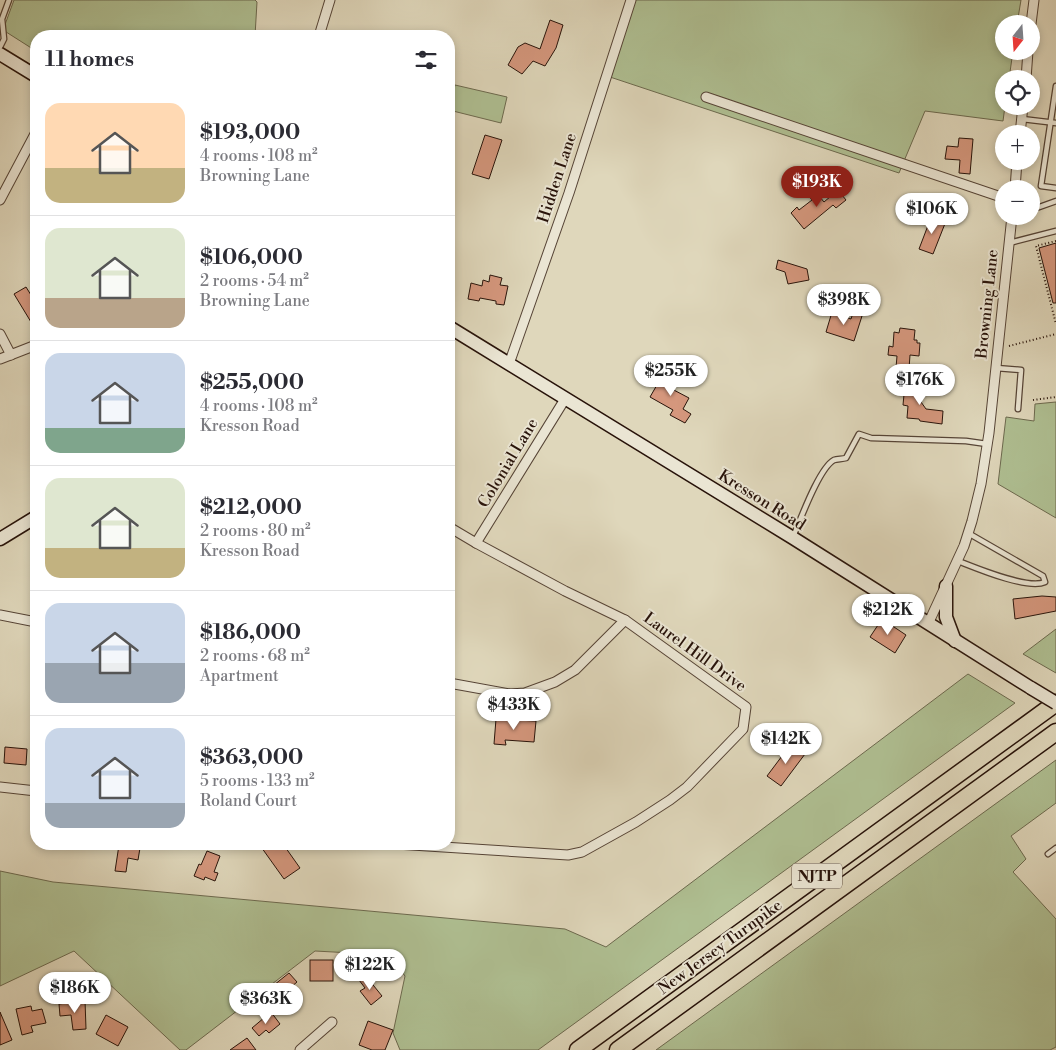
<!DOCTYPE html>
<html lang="en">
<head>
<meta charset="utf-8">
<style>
  :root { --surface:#fff; --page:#f7f7f7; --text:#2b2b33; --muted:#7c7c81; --line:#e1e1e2; --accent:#8f2418 }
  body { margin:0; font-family:"Libre Bodoni",serif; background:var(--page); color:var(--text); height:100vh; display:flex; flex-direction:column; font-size:19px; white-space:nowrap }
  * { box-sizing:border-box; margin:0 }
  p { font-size:16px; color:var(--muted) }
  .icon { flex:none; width:28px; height:28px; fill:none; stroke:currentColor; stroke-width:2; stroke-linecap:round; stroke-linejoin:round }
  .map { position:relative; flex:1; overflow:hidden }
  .drawer { position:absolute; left:30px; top:30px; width:425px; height:820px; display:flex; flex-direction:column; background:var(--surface); border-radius:20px; box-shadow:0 2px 8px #0003 }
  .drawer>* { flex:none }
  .needle { width:32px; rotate:197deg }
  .tools { position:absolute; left:995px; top:15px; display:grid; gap:10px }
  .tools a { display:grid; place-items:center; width:45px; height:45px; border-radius:50%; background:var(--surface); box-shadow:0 2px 8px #0003; font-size:25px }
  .price { position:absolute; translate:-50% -42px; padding:0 11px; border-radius:18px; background:#fff; color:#222; font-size:16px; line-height:32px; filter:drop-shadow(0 1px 2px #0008) }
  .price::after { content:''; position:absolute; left:50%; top:30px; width:15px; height:11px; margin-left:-8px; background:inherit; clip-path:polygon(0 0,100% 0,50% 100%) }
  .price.active { background:var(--accent); color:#fff }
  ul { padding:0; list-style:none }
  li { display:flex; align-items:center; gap:15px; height:125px; padding:0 15px }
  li+li { border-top:1px solid var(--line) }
  li span { display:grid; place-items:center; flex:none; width:140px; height:100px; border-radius:15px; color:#555 }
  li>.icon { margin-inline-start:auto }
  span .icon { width:60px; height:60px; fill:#fffc; stroke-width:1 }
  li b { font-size:21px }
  h2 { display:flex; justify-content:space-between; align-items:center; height:60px; padding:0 15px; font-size:21px }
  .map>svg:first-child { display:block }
</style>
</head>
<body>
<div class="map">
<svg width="1056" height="1050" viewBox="0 0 1056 1050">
  <rect width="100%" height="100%" fill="#dfd7bb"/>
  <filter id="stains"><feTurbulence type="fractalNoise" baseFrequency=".004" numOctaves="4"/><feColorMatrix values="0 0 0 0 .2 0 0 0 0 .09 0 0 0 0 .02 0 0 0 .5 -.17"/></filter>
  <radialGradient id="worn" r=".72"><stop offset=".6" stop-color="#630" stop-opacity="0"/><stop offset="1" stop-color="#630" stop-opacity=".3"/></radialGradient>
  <g fill="#afbf92" stroke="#6c694e">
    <polygon points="14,0 255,0 257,2 255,36 36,36 36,51 3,30"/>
    <polygon points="629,0 1021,0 1017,24 1004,24 1004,51 1013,51 1009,79 1004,79 1004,106 1005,106 1003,121 925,111 899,173 607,76"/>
    <polygon points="455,85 507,97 501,123 449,110"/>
    <polygon points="1056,402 1056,518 998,484 1006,417 1034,421 1035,404"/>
    <polygon points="1056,629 1056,673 1023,654"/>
    <polygon points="968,674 1015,703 538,1050 400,1050 393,1033 405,976 389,955 315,951 186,1050 180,1050 74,951 0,986 0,871 53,882 565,929 606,947"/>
    <polygon points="1056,760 1056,803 1011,836 1026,859 1013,872 1056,919 1056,1047 1050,1050 656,1050"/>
  </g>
  <g fill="#d5977d" stroke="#28130a">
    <polygon points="550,20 563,25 556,48 545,66 533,61 522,74 508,65 518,47 525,43 540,49"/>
    <polygon points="485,135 502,140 489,179 472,174"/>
    <polygon points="959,138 973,139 970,174 959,173 960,160 945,159 947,146 958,147"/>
    <polygon points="838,190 846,200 836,208 833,205 804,229 791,213 797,207 799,210 812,200 809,196 815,191 824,202"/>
    <polygon points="932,215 946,221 933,254 919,249"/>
    <polygon points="1056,243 1056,303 1053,303 1039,248"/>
    <polygon points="778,260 807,269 809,280 788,284 785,272 776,269"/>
    <polygon points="490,275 502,278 500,285 508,286 504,305 496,304 496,301 480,298 479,301 468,299 471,283 482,286 483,280 489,282"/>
    <polygon points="26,287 36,303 36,319 31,322 14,294"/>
    <polygon points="832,312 851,319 853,313 862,316 854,341 826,332"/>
    <polygon points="900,328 915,330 914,340 917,340 917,343 920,343 919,356 910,355 909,369 896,368 897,356 888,355 889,346 893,347 894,332 899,333"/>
    <polygon points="665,371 677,377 670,388 689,398 683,409 691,414 685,423 670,415 673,410 650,397"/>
    <polygon points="905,384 923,385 921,402 926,409 943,411 942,424 920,421 919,419 907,418 908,406 903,405"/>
    <polygon points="1042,596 1056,597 1056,611 1015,619 1013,599"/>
    <polygon points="882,619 906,635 895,653 870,637"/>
    <polygon points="496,719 536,721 534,742 505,740 506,745 494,744"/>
    <polygon points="791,744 805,754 781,786 767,776"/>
    <polygon points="5,747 27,749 26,765 4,763"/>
    <polygon points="259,844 283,844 300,868 284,879"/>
    <polygon points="119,845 140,848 138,860 128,858 126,872 115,871"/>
    <polygon points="207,851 220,856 214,872 218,873 215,881 205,877 204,880 194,876 199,864 201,865"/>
    <rect x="310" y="960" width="23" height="21"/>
    <polygon points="289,973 297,982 284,993 289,999 282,1005 269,989"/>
    <polygon points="365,975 382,996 371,1005 360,991 365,988 359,980"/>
    <polygon points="85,1000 86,1029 73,1030 71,1015 60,1016 59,1004"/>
    <polygon points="31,1006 32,1011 42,1009 46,1023 31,1026 33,1032 22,1035 16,1009"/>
    <polygon points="0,1012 12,1040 0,1045"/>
    <polygon points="271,1012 280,1024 269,1033 266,1030 259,1036 252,1028"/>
    <polygon points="106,1015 128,1027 118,1046 96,1034"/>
    <polygon points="368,1021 393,1030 385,1050 372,1050 359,1045"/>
    <polygon points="247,1038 256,1050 230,1050"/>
  </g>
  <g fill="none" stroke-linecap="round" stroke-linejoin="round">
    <defs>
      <g id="lane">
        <polyline points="0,47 4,39 2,19 9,0"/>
        <polyline points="1056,86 1041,186 1056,188"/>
        <polyline points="1022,119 1056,123"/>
        <polyline points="1031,210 1056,201"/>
        <polyline points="1009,243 1056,231"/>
        <polyline points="996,368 1021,370 1018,409"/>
        <path d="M793,537C800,521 819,468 834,460C837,459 843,459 846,458L859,434L871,438L966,441L987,444"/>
        <path d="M958,561C976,568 1028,590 1045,582L1043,576L968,533"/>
        <polyline points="1048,854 1056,848"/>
      </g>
      <g id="street">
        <polyline points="1031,24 1034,0"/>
        <polyline points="319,36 330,0"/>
        <polyline points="1026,79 1028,51"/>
        <polyline points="706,97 1004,198"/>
        <polyline points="1020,134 1023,106"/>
        <polyline points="1015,189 1017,161"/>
        <polyline points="0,200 36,132"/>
        <polyline points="0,334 11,355"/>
        <polyline points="0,359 36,345"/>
        <polyline points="509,364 569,193 631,0"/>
        <polyline points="476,543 565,399"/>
        <polyline points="0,615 36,622"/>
        <polyline points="928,624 964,546 972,521 981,484 989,433 1012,216"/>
        <polyline points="449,683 510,694 525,693 555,682 575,670 625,620"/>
        <polyline points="0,787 36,791"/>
        <polyline points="396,844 568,855 582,852 636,822 670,800 687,787 743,729 746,707 625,620 565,591 476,543 449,527"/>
        <polyline points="300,1050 332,1022"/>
      </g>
      <g id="secondary">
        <polyline points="0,54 36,76"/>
        <polyline points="449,327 793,538 1031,688"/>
        <polyline points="0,539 36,517"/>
        <polyline points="946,586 946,617 955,641"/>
      </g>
      <g id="highway">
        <polyline points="578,1050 1056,703"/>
        <polyline points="618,1050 1056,732"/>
      </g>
    </defs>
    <use href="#lane" stroke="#564436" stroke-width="7"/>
    <use href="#street" stroke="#564436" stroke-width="11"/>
    <use href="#secondary" stroke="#28130a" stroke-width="15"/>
    <use href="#highway" stroke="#28130a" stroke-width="19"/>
    <g stroke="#28130a" stroke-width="2" stroke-dasharray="1 2.5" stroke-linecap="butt">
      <polyline points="1056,241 1036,246 1056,324"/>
      <polyline points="1009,346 1056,334"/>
      <polyline points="1033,400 1056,397"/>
    </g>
    <use href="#lane" stroke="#eae5d3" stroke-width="4.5"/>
    <use href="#street" stroke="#eae5d3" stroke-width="9"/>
    <use href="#secondary" stroke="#eae5d3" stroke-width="12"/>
    <use href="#highway" stroke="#dfd7bb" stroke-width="16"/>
    <defs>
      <polyline id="secondary-bridge" points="1031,688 1056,703"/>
    </defs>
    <use href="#secondary-bridge" stroke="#28130a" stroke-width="15" stroke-linecap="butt"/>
    <use href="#secondary-bridge" stroke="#eae5d3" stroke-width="12"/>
  </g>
  <g text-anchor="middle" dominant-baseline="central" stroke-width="4" stroke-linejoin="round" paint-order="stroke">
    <rect fill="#eae5d3" stroke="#625246" stroke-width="1" x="792" y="863.5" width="50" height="25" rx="4"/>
    <g font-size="15" font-weight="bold" fill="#28130a">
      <text x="817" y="876">NJTP</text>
    </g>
    <g font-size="16" fill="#28130a" stroke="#eae5d3">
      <text transform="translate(557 178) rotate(-72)">Hidden Lane</text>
      <text transform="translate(987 304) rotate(-84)">Browning Lane</text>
      <text transform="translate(508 463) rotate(-59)">Colonial Lane</text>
      <text transform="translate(762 500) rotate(32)">Kresson Road</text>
      <text transform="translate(695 652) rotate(36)">Laurel Hill Drive</text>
      <text transform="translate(720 947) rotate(-36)">New Jersey Turnpike</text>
    </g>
  </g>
  <rect width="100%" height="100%" filter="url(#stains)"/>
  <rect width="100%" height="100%" fill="url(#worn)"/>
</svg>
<div class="tools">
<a><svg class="needle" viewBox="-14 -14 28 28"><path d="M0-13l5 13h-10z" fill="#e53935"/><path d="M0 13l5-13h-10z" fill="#7c7c81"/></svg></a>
<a><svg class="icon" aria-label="locate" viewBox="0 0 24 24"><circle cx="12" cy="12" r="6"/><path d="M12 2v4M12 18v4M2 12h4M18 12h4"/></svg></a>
<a>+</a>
<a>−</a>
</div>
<b class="price active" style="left:817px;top:208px">$193K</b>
<b class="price" style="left:932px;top:235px">$106K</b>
<b class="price" style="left:844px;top:326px">$398K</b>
<b class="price" style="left:671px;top:397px">$255K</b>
<b class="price" style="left:920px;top:406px">$176K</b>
<b class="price" style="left:888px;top:636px">$212K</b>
<b class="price" style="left:514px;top:731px">$433K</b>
<b class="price" style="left:786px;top:765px">$142K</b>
<b class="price" style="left:370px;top:991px">$122K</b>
<b class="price" style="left:75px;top:1014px">$186K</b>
<b class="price" style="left:266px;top:1025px">$363K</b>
<section class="drawer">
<h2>11 homes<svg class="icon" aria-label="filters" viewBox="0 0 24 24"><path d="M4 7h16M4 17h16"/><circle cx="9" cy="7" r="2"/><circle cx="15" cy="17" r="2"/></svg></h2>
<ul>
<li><span style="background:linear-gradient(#ffd9b3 65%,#c2b280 0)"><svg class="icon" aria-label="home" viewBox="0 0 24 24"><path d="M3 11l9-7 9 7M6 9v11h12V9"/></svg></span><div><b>$193,000</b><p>4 rooms · 108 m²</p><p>Browning Lane</p></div></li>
<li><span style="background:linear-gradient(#dfe7d0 70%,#b9a48a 0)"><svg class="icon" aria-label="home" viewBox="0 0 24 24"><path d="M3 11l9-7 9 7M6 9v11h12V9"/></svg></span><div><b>$106,000</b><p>2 rooms · 54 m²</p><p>Browning Lane</p></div></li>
<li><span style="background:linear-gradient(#c9d6e8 75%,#7fa58c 0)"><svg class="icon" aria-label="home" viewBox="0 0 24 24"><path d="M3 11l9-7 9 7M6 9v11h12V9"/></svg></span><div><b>$255,000</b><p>4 rooms · 108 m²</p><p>Kresson Road</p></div></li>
<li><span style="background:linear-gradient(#dfe7d0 70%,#c2b280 0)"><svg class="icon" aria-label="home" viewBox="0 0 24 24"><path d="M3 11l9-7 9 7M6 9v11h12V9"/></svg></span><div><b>$212,000</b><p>2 rooms · 80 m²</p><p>Kresson Road</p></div></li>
<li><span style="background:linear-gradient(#c9d6e8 60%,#9aa5b1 0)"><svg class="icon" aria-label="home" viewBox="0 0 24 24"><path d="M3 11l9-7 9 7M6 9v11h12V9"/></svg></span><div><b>$186,000</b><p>2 rooms · 68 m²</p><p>Apartment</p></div></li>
<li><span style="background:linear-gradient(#c9d6e8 75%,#9aa5b1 0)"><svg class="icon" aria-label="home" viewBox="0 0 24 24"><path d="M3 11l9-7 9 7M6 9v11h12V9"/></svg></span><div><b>$363,000</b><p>5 rooms · 133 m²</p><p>Roland Court</p></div></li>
</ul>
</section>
</div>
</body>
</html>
